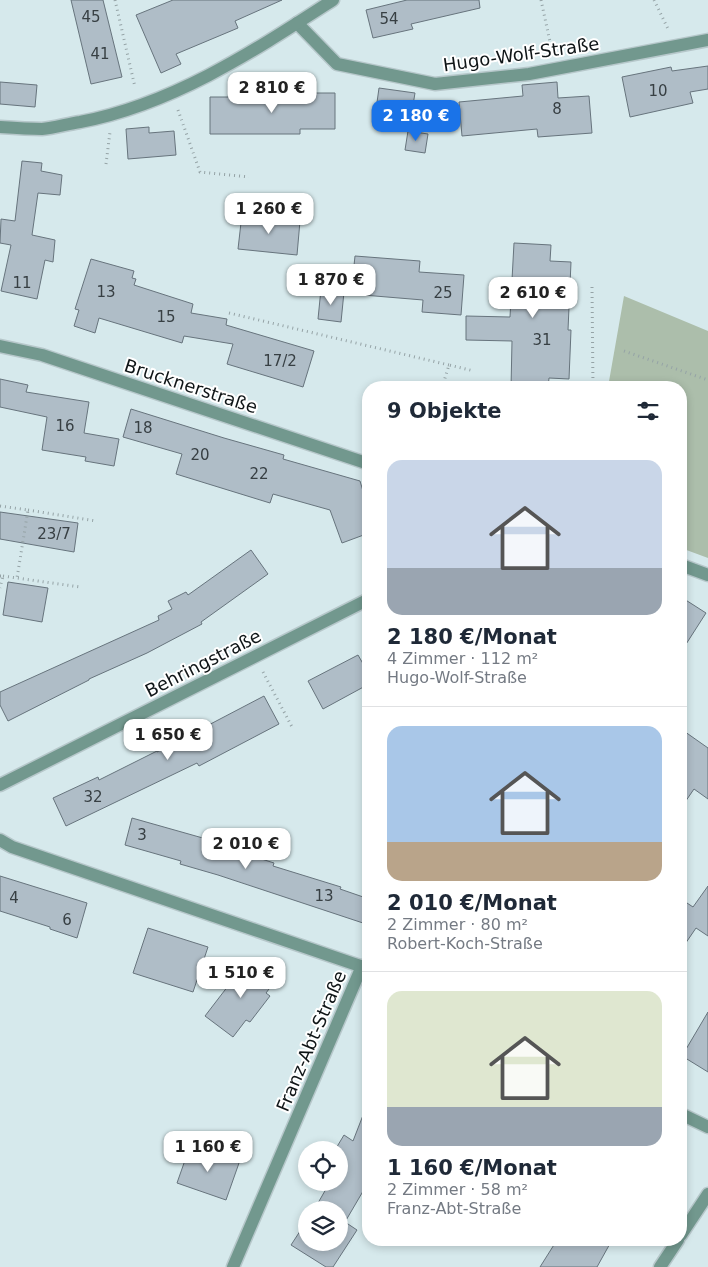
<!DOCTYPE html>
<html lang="de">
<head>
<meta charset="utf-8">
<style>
  :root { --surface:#fff; --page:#f2f2f3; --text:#1f2937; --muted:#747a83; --line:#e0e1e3; --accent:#1a73e8 }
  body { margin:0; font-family:"DejaVu Sans",sans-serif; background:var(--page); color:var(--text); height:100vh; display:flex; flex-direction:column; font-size:19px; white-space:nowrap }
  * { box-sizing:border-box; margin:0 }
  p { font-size:16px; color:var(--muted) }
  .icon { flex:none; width:28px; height:28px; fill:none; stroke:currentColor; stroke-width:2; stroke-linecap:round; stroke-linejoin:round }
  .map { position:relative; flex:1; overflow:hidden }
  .drawer { position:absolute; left:362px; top:381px; width:325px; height:865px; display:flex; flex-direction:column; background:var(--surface); border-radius:20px; box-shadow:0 2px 8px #0003 }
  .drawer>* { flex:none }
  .controls { position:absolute; left:298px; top:1141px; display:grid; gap:10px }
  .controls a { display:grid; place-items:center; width:50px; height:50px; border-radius:50%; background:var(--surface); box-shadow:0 2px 8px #0003; font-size:25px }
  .price { position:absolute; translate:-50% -42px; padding:0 11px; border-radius:10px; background:#fff; color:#222; font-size:16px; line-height:32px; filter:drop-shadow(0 1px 2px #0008) }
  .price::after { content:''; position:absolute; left:50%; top:30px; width:15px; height:11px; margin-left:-8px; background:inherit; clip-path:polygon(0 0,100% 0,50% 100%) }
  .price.selected { background:var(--accent); color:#fff }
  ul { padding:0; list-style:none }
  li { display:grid; align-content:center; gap:10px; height:265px; padding:0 25px }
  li+li { border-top:1px solid var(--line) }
  li span { display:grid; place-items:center; height:155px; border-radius:15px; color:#555 }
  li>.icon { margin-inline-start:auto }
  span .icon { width:90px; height:90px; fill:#fffc; stroke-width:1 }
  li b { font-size:21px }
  h2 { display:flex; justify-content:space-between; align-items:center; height:60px; padding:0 25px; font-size:21px }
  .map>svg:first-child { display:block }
</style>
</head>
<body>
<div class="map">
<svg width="708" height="1267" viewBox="0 0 708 1267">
  <rect width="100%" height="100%" fill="#d6e9ec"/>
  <polygon fill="#acbeab" points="624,296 708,331 708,558 681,548 681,388 608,387"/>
  <g fill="#afbdc7" stroke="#67747d">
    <polygon points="71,0 103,0 122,77 91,84"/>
    <polygon points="173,0 282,0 235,21 238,28 176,54 181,64 161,73 136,15"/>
    <polygon points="407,0 479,0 480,8 411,24 413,29 373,38 366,10"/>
    <polygon points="708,66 708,89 690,92 693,103 630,117 622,77 671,67 672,71"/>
    <polygon points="0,82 37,85 35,107 0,104"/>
    <polygon points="557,82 558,98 589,96 592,133 538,137 537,129 462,136 459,102 523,96 522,85"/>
    <polygon points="379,88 415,93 409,129 374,124"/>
    <polygon points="303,93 335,93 335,129 300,129 300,134 210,134 210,97 303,97"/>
    <polygon points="149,127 149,133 174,131 176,155 128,159 126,129"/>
    <polygon points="408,131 428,134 425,153 405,150"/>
    <polygon points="22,161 42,163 41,171 62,175 60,195 38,193 32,235 55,240 53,262 45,260 37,299 1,291 11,245 0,243 1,219 15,221"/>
    <polygon points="242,214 300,221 297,255 238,249"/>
    <polygon points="514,243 551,245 550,261 571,262 568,330 571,330 569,379 549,378 548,388 511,388 512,341 466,340 466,316 510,317"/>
    <polygon points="355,256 420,261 419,272 464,275 461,315 422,312 423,300 351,294"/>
    <polygon points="91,259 134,271 132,278 136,279 134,285 193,304 191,313 227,319 226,325 314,351 303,387 227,364 233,344 184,336 182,343 99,318 95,333 74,326 79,310 75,309"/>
    <polygon points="321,289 344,292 341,322 318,319"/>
    <polygon points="0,379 28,385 26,392 89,402 84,433 119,439 114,466 85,461 86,457 42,450 47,417 0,407"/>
    <polygon points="131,409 224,438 284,455 283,459 360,481 369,511 369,533 342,543 330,510 273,494 270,503 176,474 182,454 123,437"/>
    <polygon points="0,512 78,523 74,552 0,539"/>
    <polygon points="251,550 268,574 201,622 202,624 147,653 89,679 89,680 8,721 0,705 0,692 159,620 158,616 172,609 168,601 186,592 188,595"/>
    <polygon points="8,582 48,588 42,622 3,615"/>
    <polygon points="681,597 706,613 681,652"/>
    <polygon points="358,655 369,674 369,684 323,709 308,681"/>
    <polygon points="264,696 279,724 199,766 197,763 66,826 53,798 98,777 99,780 157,751 157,752"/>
    <polygon points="681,729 708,748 708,799 694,789 681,808"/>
    <polygon points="132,818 224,844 224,847 274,863 273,866 341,887 340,889 369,899 369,925 218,875 180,864 181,861 125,845"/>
    <polygon points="0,876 87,903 77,938 50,929 50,927 0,911"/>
    <polygon points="708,886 708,936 696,928 681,950 681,899 693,907"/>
    <polygon points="148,928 208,947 193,992 133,973"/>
    <polygon points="248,960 275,981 266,993 270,996 250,1022 246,1020 233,1037 205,1016"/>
    <polygon points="708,1012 708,1072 682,1056"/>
    <polygon points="367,1105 369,1105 369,1181 345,1222 357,1230 333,1267 326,1267 291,1245 306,1222 306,1242 339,1242 339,1210 314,1210 330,1182 339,1182 339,1150 335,1150 344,1135 353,1141"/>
    <polygon points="190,1146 239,1163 226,1200 177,1183"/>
    <polygon points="557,1240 612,1240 597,1267 540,1267"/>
  </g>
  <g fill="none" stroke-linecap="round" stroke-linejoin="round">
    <defs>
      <g id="minor">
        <polyline points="297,23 337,64 435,84 529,74 708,40"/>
        <path d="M0,127C14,128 28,129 42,129C54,128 67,124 80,122C174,104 254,51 333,0"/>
        <polyline points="0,346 42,355 369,464"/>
        <polyline points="681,565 708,575"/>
        <polyline points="0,785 369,599"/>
        <polyline points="0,840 12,847 369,969"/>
        <polyline points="681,1114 708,1127"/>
        <polyline points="681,1235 708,1194"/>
        <polyline points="233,1267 362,966"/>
        <polyline points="660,1267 678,1240"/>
      </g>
    </defs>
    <use href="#minor" stroke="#b6c7ca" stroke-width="15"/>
    <g stroke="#95a3a6" stroke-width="3" stroke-dasharray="1 4" stroke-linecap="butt">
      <polyline points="115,0 135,87"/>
      <polyline points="541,0 552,51"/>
      <polyline points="654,0 668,29"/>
      <polyline points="178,110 200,172 249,177"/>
      <polyline points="106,164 110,132"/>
      <polyline points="592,287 593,388"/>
      <polyline points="229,313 449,365"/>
      <polyline points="624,351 708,380"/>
      <polyline points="442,388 449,365 474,371"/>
      <polyline points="0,506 28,510 17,578"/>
      <polyline points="28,510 96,521"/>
      <polyline points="0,576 3,576 0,588"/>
      <polyline points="3,576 80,587"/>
      <polyline points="263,672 292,727"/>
    </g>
    <use href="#minor" stroke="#72988e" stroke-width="12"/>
  </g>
  <g text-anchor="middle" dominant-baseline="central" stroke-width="4" stroke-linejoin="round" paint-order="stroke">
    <g font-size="15" fill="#373f43">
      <text x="91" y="17">45</text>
      <text x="389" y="19">54</text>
      <text x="100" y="54">41</text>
      <text x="658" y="91">10</text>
      <text x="557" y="109">8</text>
      <text x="22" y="283">11</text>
      <text x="106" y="292">13</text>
      <text x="443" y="293">25</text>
      <text x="166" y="317">15</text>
      <text x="542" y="340">31</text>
      <text x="280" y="361">17/2</text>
      <text x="65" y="426">16</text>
      <text x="143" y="428">18</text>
      <text x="200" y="455">20</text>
      <text x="259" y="474">22</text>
      <text x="54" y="534">23/7</text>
      <text x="93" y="797">32</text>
      <text x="142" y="835">3</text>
      <text x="324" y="896">13</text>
      <text x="14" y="898">4</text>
      <text x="67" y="920">6</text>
    </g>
    <g font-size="18" fill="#0f1517" stroke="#fff">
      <text transform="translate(521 54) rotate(-8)">Hugo-Wolf-Straße</text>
      <text transform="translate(191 386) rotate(18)">Brucknerstraße</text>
      <text transform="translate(203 663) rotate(-27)">Behringstraße</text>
      <text transform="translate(311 1041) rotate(-67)">Franz-Abt-Straße</text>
    </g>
  </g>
</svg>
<div class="controls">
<a><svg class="icon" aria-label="locate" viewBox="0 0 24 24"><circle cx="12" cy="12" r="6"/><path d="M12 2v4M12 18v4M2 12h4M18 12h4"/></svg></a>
<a><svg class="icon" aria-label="layers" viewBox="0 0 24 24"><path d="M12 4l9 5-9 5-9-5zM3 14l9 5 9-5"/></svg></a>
</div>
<b class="price" style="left:272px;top:114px">2 810 €</b>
<b class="price selected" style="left:416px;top:142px">2 180 €</b>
<b class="price" style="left:269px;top:235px">1 260 €</b>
<b class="price" style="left:331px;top:306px">1 870 €</b>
<b class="price" style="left:533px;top:319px">2 610 €</b>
<b class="price" style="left:168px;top:761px">1 650 €</b>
<b class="price" style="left:246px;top:870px">2 010 €</b>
<b class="price" style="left:241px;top:999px">1 510 €</b>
<b class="price" style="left:208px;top:1173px">1 160 €</b>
<section class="drawer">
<h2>9 Objekte<svg class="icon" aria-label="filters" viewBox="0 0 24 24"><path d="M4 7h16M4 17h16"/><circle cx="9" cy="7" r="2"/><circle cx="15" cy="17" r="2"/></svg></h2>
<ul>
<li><span style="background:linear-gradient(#c9d6e8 70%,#9aa5b1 0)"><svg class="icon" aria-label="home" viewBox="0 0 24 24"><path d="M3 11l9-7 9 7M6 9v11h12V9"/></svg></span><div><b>2 180 €/Monat</b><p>4 Zimmer · 112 m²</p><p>Hugo-Wolf-Straße</p></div></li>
<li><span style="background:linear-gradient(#a9c7e8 75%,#b9a48a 0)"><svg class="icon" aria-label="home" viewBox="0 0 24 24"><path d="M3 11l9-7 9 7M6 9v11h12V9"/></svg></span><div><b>2 010 €/Monat</b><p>2 Zimmer · 80 m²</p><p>Robert-Koch-Straße</p></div></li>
<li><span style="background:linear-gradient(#dfe7d0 75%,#9aa5b1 0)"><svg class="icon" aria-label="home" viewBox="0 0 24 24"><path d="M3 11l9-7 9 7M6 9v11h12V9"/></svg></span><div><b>1 160 €/Monat</b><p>2 Zimmer · 58 m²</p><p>Franz-Abt-Straße</p></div></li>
</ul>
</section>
</div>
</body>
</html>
